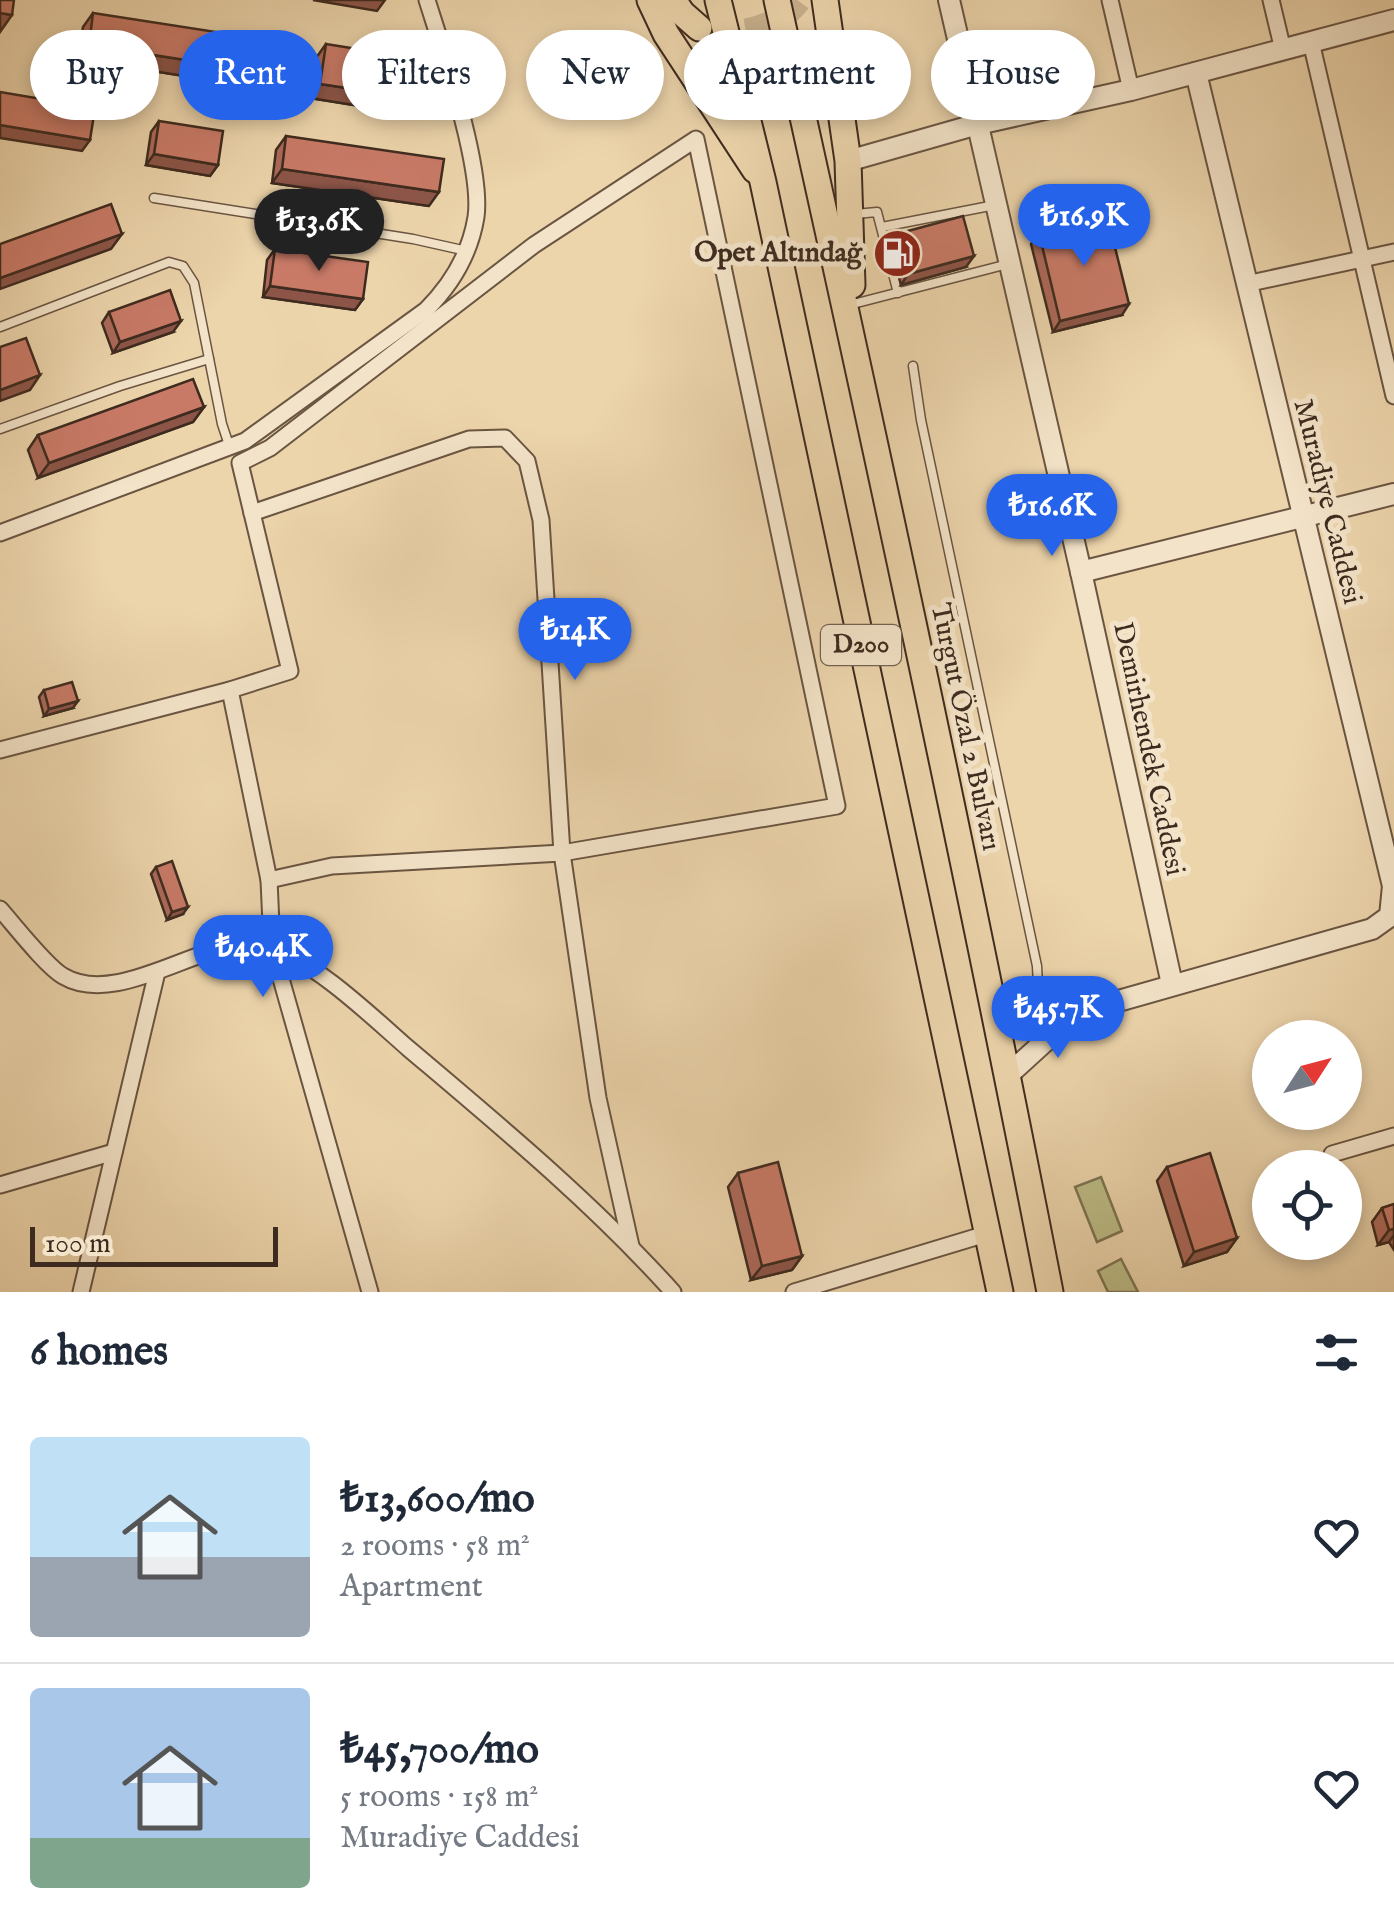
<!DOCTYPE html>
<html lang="en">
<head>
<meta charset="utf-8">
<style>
  :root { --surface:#fff; --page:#f2f2f3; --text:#1f2937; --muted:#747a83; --line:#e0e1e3; --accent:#2563eb }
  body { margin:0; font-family:"IM FELL English",serif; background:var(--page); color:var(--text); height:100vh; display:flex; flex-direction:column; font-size:38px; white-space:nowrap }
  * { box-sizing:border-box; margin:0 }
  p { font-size:32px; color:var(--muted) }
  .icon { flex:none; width:55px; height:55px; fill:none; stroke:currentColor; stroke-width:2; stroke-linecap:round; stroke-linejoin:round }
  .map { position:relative; height:1292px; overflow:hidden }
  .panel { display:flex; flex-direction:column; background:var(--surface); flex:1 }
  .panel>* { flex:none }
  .top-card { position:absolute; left:30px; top:30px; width:1335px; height:90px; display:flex; gap:20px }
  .needle { width:65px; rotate:54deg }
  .tools { position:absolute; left:1252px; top:1020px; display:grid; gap:20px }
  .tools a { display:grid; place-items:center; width:110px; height:110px; border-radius:50%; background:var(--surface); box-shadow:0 5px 15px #0003; font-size:50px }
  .scale { position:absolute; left:30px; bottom:25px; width:248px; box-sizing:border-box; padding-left:10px; border:5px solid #3e2b1f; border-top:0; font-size:28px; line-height:35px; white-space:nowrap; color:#3e2b1f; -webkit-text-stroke:8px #f3e3c8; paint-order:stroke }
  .price { position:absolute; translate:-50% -85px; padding:0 22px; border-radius:35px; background:var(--accent); color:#fff; font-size:32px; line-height:65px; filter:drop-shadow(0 2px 5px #0008) }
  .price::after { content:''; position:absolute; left:50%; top:60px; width:30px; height:22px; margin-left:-15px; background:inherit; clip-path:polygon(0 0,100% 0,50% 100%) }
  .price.current { background:#222; color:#fff }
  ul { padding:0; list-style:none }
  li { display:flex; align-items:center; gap:30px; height:250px; padding:0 30px }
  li+li { border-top:2px solid var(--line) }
  li span { display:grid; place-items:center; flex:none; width:280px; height:200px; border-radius:10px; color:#555 }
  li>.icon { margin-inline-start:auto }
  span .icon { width:120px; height:120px; fill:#fffc; stroke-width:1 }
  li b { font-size:42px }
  h2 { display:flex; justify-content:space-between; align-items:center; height:120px; padding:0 30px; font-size:42px }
  .tag { padding:0 35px; border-radius:45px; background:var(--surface); box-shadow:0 5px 15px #0003; font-size:35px; line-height:90px }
  .tag.current { background:var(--accent); color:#fff }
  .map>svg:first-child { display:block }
</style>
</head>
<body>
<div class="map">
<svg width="1394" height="1292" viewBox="0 0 1394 1292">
  <rect width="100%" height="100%" fill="#ecd4ab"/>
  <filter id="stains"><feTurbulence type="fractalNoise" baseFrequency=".002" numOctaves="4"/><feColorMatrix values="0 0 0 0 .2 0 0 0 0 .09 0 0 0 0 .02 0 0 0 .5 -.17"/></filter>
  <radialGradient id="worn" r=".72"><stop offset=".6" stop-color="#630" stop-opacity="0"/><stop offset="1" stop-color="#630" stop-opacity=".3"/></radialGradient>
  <g fill="#bcbc86" stroke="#7d7452" stroke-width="2.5">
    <polygon points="1101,1177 1122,1231 1097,1242 1075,1187"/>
    <polygon points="1121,1259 1138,1292 1108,1292 1098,1271"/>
  </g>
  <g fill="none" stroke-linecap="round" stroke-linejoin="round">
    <path stroke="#c9b28f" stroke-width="25" stroke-dasharray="25 12" stroke-linecap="butt" d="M709,31C740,37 780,27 799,0"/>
    <defs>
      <g id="service">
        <polyline points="154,198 413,239 467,251"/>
        <polyline points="855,214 877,212 898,293"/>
        <polyline points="882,227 995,205"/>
        <polyline points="853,304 1008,264"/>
        <polyline points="0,327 169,262 183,266 194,283 222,424 230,448"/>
        <polyline points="913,366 921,420 1037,966 1039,1004"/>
        <polyline points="0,429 120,386 209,359"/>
      </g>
      <g id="minor">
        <polyline points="1110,0 1131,90"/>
        <polyline points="1271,0 1283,50"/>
        <polyline points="1311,42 1394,396"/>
        <polyline points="1246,284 1394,252"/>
        <polyline points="252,513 469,439 505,438 527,461 541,520 562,853 598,1098 631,1246"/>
        <path d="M0,533L245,441L426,310C452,284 470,254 476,217C483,168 443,51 427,0"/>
        <polyline points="230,690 269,880 272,947 370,1292"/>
        <polyline points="0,750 230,690 290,671 240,463 270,448 534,245 696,139 837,806 562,853 332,866 269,880"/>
        <path d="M0,909C15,926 46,966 63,976C122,1011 214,928 268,946C317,963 370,1015 409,1049C500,1126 593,1203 673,1292"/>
        <polyline points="1332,1154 1394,1136"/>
        <polyline points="0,1185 114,1152"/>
        <polyline points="81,1292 157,972"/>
        <polyline points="794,1292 986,1234"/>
      </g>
      <g id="tertiary">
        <polyline points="949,0 1081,572 1172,984"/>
        <polyline points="848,161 978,124 1131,90 1394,20"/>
        <polyline points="1081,572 1394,494"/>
        <polyline points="992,997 1076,1013"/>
        <polyline points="1008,1075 1076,1013 1372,929 1390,916 1393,886 1196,73"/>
      </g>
      <g id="trunk">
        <polyline points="650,0 666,34 755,170"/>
        <polyline points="673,0 682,13 699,28"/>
        <polyline points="718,0 763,182 1000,1292"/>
        <path d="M777,0C873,430 966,860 1050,1292"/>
        <polyline points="825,0 848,161 852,285"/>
      </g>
    </defs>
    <use href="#service" stroke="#6a5542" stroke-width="11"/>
    <use href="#minor" stroke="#6a5542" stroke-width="19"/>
    <use href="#tertiary" stroke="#6a5542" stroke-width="24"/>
    <use href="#trunk" stroke="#3e2b1f" stroke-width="29"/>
    <use href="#service" stroke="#f3e3c8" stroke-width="8"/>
    <use href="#minor" stroke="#f3e3c8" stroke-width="15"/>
    <use href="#tertiary" stroke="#f3e3c8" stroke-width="20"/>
    <use href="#trunk" stroke="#ecd4ab" stroke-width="25"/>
  </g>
  <g fill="#ac6959" stroke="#3e2b1f" stroke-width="2.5">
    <polygon points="93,13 250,70 240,85 78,59 83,27"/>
    <polygon points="326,44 413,98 403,113 310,98 316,58"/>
    <polygon points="159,121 218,165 210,176 146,165 151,132"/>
    <polygon points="286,136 429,206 272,183 276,150"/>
    <polygon points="1039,233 1122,315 1053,332 1031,244"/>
    <polygon points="897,234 966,267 901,285 890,245"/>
    <polygon points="275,249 363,299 355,310 263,297 267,260"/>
    <polygon points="109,312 173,332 113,353 102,323"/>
    <polygon points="204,407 193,422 38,478 28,450 38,435"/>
    <polygon points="44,690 73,708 44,716 39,697"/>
    <polygon points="156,867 183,914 167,920 151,874"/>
    <polygon points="1167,1167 1237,1238 1227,1252 1184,1266 1157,1181"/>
    <polygon points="738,1173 802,1256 792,1270 751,1280 728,1187"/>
    <polygon points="1394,1204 1394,1250 1389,1242 1378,1245 1372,1222 1382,1208"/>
  </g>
  <g fill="#8c5548" stroke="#3e2b1f" stroke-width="2.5">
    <polygon points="313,0 385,0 377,11"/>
    <polygon points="0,13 12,15 0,32"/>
    <polygon points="89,45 250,70 240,85 78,59"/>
    <polygon points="320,84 413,98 403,113 310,98"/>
    <polygon points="0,125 90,140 82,151 0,138"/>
    <polygon points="154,154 218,165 210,176 146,165"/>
    <polygon points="282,169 439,192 429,206 272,183"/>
    <polygon points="122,234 111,249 0,289 0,278"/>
    <polygon points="974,256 966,267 901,285 908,274"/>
    <polygon points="270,286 363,299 355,310 263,297"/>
    <polygon points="1129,304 1122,315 1053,332 1060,321"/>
    <polygon points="181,321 173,332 113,353 120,342"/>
    <polygon points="40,375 30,390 0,401 0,390"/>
    <polygon points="204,407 193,422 38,478 49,463"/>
    <polygon points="78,701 73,708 44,716 49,709"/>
    <polygon points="188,907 183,914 167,920 172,912"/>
    <polygon points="1394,1229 1394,1235 1389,1242 1378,1245 1389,1230"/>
    <polygon points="1237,1238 1227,1252 1184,1266 1194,1252"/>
    <polygon points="802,1256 792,1270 751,1280 762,1266"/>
  </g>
  <g fill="#c87a67" stroke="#3e2b1f" stroke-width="2.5">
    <polygon points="0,0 14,0 12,15 0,13"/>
    <polygon points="93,13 255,38 250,70 89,45"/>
    <polygon points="326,44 420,59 413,98 320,84"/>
    <polygon points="0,92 95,108 90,140 0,125"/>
    <polygon points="159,121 223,131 218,165 154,154"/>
    <polygon points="286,136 444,159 439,192 282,169"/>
    <polygon points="111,204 122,234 0,278 0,244"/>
    <polygon points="963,216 974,256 908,274 897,234"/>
    <polygon points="1108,219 1129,304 1060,321 1039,233"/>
    <polygon points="275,249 368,262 363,299 270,286"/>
    <polygon points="170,290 181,321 120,342 109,312"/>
    <polygon points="26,338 40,375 0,390 0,347"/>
    <polygon points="193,379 204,407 49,463 38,435"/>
    <polygon points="72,682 78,701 49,709 44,690"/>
    <polygon points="172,861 188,907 172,912 156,867"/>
    <polygon points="1210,1153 1237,1238 1194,1252 1167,1167"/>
    <polygon points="778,1162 802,1256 762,1266 738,1173"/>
    <polygon points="1394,1204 1394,1229 1389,1230 1382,1208"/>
  </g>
  <defs>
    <symbol id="fuel-disc" viewBox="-11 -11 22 22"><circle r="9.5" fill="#8f2418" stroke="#f3e3c8"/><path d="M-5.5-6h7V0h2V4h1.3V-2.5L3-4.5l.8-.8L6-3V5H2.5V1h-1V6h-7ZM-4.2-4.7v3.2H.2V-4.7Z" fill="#fff"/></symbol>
  </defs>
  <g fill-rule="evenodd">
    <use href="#fuel-disc" x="870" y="226" width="55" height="55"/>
  </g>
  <g text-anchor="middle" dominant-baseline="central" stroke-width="10" stroke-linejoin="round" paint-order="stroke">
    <rect fill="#f3e3c8" stroke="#746252" stroke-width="2.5" x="821" y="625" width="80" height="40" rx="8"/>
    <g font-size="25" font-weight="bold" fill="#3e2b1f">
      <text x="861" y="645">D200</text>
    </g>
    <g font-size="28" font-weight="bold" fill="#3e2b1f" stroke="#f3e3c8" text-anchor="end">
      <text x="862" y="253">Opet Altındağ</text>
    </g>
    <g font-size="28" fill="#3e2b1f" stroke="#f3e3c8">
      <text transform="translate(1327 502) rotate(76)">Muradiye Caddesi</text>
      <text transform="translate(965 727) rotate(78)">Turgut Özal 2 Bulvarı</text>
      <text transform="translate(1148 749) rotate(78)">Demirhendek Caddesi</text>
    </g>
  </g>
  <rect width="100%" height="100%" filter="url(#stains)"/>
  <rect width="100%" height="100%" fill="url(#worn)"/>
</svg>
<div class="tools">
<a><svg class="needle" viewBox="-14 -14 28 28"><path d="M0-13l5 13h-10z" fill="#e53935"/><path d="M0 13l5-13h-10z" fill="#747a83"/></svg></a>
<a><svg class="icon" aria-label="locate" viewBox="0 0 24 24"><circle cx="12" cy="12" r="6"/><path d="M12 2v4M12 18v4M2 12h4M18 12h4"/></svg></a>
</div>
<div class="scale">100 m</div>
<b class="price" style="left:1084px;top:269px">₺16.9K</b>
<b class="price current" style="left:319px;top:274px">₺13.6K</b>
<b class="price" style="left:1052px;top:559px">₺16.6K</b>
<b class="price" style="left:575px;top:683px">₺14K</b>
<b class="price" style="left:263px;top:1000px">₺40.4K</b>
<b class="price" style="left:1058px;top:1061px">₺45.7K</b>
<div class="top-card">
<a class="tag">Buy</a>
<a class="tag current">Rent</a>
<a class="tag">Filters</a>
<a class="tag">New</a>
<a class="tag">Apartment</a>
<a class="tag">House</a>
</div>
</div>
<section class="panel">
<h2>6 homes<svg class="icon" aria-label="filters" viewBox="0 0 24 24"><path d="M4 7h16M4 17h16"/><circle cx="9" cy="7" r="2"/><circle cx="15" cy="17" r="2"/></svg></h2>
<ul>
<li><span style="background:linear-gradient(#bfe0f5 60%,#9aa5b1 0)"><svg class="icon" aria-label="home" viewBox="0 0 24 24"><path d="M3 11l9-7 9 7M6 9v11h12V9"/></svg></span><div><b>₺13,600/mo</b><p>2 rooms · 58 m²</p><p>Apartment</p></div><svg class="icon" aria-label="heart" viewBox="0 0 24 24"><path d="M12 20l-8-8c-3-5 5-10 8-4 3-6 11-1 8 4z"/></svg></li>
<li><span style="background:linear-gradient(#a9c7e8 75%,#7fa58c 0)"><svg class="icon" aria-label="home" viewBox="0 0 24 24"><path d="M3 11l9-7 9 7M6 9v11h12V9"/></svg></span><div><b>₺45,700/mo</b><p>5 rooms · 158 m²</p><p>Muradiye Caddesi</p></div><svg class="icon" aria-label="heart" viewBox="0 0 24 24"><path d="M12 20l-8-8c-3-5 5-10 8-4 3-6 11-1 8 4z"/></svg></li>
</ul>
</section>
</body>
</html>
